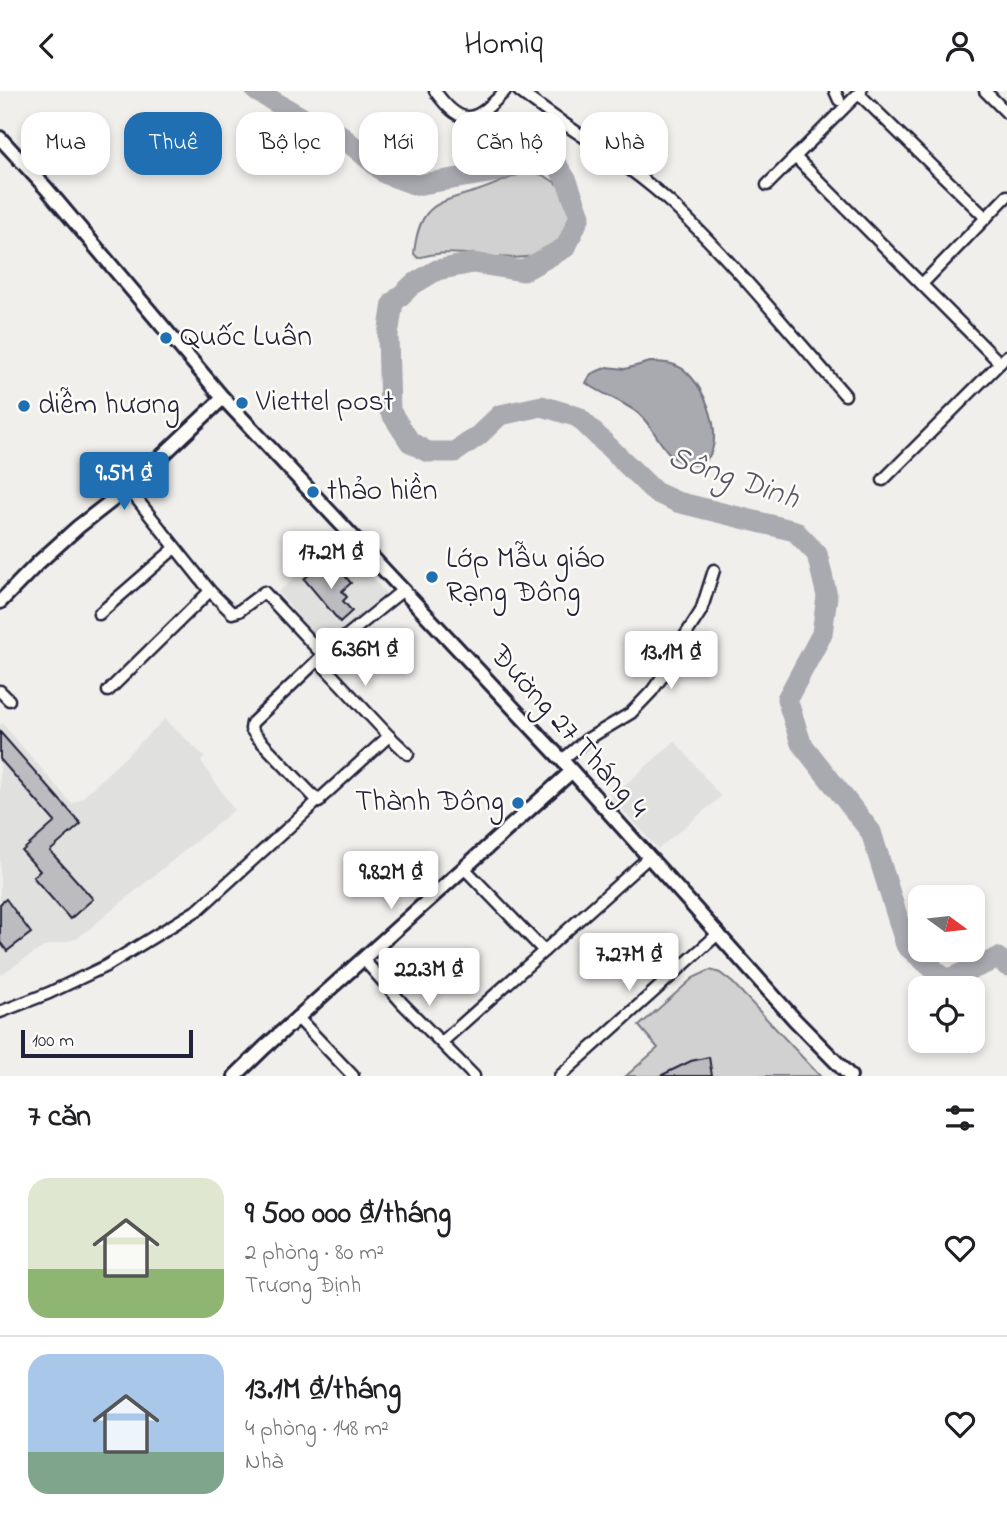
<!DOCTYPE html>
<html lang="vi">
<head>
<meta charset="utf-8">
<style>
  :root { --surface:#fff; --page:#f6f6f6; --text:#202124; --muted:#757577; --line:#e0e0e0; --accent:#1f6fb2 }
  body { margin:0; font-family:"Indie Flower",sans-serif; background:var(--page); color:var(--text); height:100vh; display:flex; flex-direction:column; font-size:26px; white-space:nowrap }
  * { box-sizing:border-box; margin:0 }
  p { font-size:23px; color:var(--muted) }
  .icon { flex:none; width:38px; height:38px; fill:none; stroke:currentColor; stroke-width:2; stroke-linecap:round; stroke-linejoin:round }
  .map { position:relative; height:985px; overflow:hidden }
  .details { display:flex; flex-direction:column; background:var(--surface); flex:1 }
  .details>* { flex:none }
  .guide { position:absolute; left:21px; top:21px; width:966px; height:63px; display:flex; gap:14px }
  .needle { width:46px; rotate:105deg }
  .controls { position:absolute; left:908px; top:794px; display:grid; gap:14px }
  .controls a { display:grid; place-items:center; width:77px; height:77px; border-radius:14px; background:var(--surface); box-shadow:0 4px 10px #0003; font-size:35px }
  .scale { position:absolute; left:21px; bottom:18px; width:172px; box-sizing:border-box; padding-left:7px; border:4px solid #22223b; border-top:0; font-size:19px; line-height:24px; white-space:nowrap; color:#22223b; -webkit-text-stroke:5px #fdfcf7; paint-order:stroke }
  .price { position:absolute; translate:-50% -60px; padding:0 16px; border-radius:7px; background:#fff; color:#222; font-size:23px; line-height:46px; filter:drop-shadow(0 2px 4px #0008) }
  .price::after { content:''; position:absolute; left:50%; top:42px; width:21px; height:16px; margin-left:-10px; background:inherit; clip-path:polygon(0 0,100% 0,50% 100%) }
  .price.on { background:var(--accent); color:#fff }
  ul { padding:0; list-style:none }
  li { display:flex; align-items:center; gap:21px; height:175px; padding:0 28px }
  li+li { border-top:2px solid var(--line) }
  li span { display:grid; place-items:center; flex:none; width:196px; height:140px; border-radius:21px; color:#555 }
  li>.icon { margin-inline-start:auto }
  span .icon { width:84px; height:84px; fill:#fffc; stroke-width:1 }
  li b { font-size:30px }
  h2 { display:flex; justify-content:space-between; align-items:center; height:84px; padding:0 28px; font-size:30px }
  .chip { padding:0 24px; border-radius:21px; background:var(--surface); box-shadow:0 4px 10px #0003; font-size:24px; line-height:63px }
  .chip.on { background:var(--accent); color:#fff }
  header { display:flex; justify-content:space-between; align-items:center; height:91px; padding:0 28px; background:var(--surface); font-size:32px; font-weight:600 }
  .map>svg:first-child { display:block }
</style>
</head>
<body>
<header><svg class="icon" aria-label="back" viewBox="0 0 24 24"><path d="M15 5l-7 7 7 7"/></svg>Homiq<svg class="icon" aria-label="person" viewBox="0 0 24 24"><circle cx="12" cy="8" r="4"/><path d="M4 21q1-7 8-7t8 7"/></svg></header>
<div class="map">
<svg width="1007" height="985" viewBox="0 0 1007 985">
  <rect width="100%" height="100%" fill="#f0efec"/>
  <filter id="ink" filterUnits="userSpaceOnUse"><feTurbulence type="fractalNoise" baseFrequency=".0143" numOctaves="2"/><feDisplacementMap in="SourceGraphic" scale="14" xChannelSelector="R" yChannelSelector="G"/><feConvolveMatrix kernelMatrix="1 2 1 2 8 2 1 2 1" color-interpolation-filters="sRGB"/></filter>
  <g filter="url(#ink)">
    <g fill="#e0e0df">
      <polygon points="341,448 388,505 325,558 278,501"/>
      <polygon points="165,628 205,666 201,670 234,719 77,848 45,855 0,884 0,634 2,632 72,713 82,707"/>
      <polygon points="675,650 721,706 658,758 611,706"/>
    </g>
    <g fill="#d2d1d1" stroke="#7a7a86" stroke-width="2">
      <path d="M524,81C569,79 596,144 545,162C503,176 459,153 418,167L414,163C419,114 435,112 477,100C493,95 509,87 524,81Z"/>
      <polygon points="710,879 720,882 733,892 820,985 626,985 658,957 639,935 693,887"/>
    </g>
    <path fill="#a9a9b0" stroke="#737381" stroke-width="2" d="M650,271C659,271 669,271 677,275C704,286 731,356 701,373C664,380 659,336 635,320C620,309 602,303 586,292L591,283L607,276L625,278Z"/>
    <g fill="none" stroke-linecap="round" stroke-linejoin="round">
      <polyline stroke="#a9a9b0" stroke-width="21" points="256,0 320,37 339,43 386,83 416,94 495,81 539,65 558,76 567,90 580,125 566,156 523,180 473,172 437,179 412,194 393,212 388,244 390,320 410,351 428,361 455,361 478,345 500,324 542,315 578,326 655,401 677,411 795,440 817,463 827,505 822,543 787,608 801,652 871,741 906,854 946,889 998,867 1007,875"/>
    </g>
    <g fill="#bcbcc0" stroke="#22223b" stroke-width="2">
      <polygon points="321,474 330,485 339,478 351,492 342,500 347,506 343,510 352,520 340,531 304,488"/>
      <polygon points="0,641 81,733 50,760 93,808 70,828 33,786 40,780 22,760 55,731 0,668"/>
      <polygon points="6,808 31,842 7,860 0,851 0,813"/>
      <polygon points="709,966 712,985 660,985 691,970"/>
    </g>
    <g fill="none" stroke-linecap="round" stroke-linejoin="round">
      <defs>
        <g id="minor">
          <path d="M435,0C463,39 476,30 505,0"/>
          <path d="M519,0C569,39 627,71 673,114C735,173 789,240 845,304"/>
          <polyline points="835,0 839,9"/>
          <polyline points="985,0 1007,22"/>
          <polyline points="859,3 986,127"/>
          <polyline points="795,66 1000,272"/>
          <polyline points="767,94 861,0"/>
          <polyline points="922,193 1007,105"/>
          <polyline points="883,389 1007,265"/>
          <polyline points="128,397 210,500 232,522 239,520 264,501 323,564"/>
          <polyline points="99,523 175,457"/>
          <polyline points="318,569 389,645"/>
          <polyline points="0,600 9,609"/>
          <polyline points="108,600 210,500"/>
          <polyline points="562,669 586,649 631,622 652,600 667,579 683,548 701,520 714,479"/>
          <polyline points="319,711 256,645 251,638 252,632 323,564 403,499"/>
          <polyline points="464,777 544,860"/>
          <polyline points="363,868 403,913 474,985"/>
          <polyline points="0,921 49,902 106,875 199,818 389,645 408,663"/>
          <polyline points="297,926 353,985"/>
          <polyline points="442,951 648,767"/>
          <polyline points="560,985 719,842"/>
        </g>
        <g id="tertiary">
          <polyline points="0,47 46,97 223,307 562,669 795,929 850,985"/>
          <polyline points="0,511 38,472 78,436 128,397 223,307"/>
          <polyline points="235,985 265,956 571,681"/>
        </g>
      </defs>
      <use href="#minor" stroke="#22223b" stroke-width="15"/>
      <use href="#tertiary" stroke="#22223b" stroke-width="18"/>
      <use href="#minor" stroke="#fdfcf7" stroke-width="10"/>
      <use href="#tertiary" stroke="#fdfcf7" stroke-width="12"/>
    </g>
  </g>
  <g fill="#1f6fb2" stroke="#fdfcf7" stroke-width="2.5">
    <circle cx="166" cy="247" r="7"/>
    <circle cx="242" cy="312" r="7"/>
    <circle cx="24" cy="315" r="7"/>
    <circle cx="313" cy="401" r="7"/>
    <circle cx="432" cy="486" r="7"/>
    <circle cx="518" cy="712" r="7"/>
  </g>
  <g text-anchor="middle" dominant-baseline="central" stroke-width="5" stroke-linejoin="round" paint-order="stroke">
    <g font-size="30" fill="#22223b" stroke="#fdfcf7" text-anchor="start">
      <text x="180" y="247">Quốc Luân</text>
      <text x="256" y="312">Viettel post</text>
      <text x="38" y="315">diễm hương</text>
      <text x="327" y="401">thảo hiền</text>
      <text x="446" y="469">Lớp Mẫu giáo<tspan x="446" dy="34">Rạng Đông</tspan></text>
      <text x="504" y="712" text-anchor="end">Thành Đông</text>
    </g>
    <g font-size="30" fill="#22223b" stroke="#fdfcf7">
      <text transform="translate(568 641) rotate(48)">Đường 27 Tháng 4</text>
    </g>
    <g font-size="32" font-style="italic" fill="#58586a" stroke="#fdfcf7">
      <text transform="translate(733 388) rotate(19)">Sông Dinh</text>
    </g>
  </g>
</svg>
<div class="controls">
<a><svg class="needle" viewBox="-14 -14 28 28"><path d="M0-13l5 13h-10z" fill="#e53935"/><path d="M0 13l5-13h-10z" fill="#757577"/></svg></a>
<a><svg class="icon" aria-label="locate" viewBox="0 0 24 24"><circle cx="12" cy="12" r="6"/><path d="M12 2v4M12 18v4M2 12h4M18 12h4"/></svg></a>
</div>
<div class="scale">100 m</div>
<b class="price on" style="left:124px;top:421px">9.5M ₫</b>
<b class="price" style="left:331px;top:500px">17.2M ₫</b>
<b class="price" style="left:365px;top:597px">6.36M ₫</b>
<b class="price" style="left:671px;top:600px">13.1M ₫</b>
<b class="price" style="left:391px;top:820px">9.82M ₫</b>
<b class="price" style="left:629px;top:902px">7.27M ₫</b>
<b class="price" style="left:429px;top:917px">22.3M ₫</b>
<div class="guide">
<a class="chip">Mua</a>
<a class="chip on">Thuê</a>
<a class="chip">Bộ lọc</a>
<a class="chip">Mới</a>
<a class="chip">Căn hộ</a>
<a class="chip">Nhà</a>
</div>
</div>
<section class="details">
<h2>7 căn<svg class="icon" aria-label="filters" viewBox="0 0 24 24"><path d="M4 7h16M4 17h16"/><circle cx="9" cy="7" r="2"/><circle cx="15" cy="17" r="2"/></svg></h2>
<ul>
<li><span style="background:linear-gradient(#dfe7d0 65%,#8fb573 0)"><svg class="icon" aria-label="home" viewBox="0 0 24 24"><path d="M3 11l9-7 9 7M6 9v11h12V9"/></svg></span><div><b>9 500 000 ₫/tháng</b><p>2 phòng · 80 m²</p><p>Trương Định</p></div><svg class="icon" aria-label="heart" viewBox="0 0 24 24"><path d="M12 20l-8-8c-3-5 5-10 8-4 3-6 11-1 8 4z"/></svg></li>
<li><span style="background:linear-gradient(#a9c7e8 70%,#7fa58c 0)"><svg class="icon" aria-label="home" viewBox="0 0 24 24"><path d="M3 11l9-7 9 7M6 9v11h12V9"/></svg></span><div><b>13.1M ₫/tháng</b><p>4 phòng · 148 m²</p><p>Nhà</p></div><svg class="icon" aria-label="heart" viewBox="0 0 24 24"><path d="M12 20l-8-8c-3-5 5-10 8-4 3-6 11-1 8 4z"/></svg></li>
</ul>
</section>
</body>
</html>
